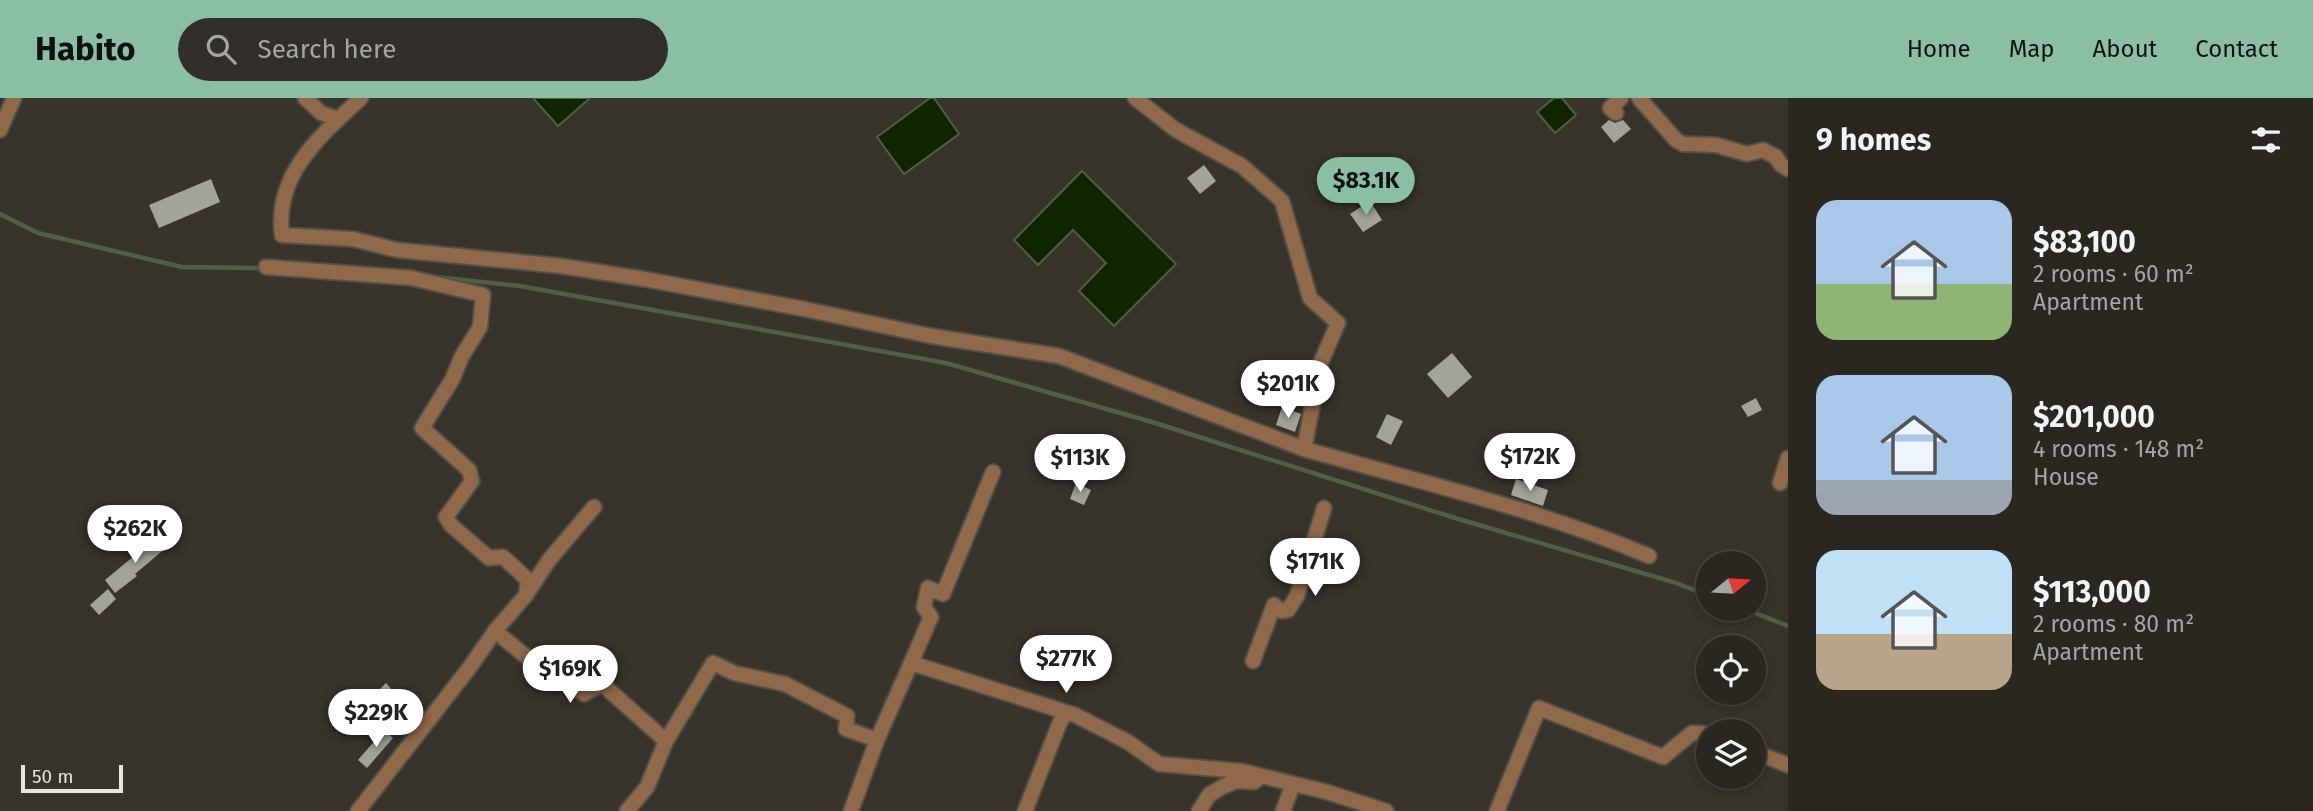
<!DOCTYPE html>
<html lang="en">
<head>
<meta charset="utf-8">
<style>
  :root { --surface:#2a2721; --page:#322f2a; --text:#f1f3f6; --muted:#a5a5a5; --line:#46443f; --accent:#8abfa5 }
  body { margin:0; font-family:"Fira Sans",sans-serif; background:var(--page); color:var(--text); height:100vh; display:flex; flex-direction:column; font-size:26px; white-space:nowrap }
  * { box-sizing:border-box; margin:0 }
  p { font-size:23px; color:var(--muted) }
  .icon { flex:none; width:38px; height:38px; fill:none; stroke:currentColor; stroke-width:2; stroke-linecap:round; stroke-linejoin:round }
  .map { position:relative; flex:1; overflow:hidden }
  .drawer { display:flex; flex-direction:column; background:var(--surface); width:525px }
  .drawer>* { flex:none }
  .needle { width:46px; rotate:72deg }
  .fabs { position:absolute; left:1696px; top:453px; display:grid; gap:14px }
  .fabs a { display:grid; place-items:center; width:70px; height:70px; border-radius:50%; background:var(--surface); box-shadow:0 4px 10px #0003,0 0 0 2px var(--line); font-size:35px }
  .scale { position:absolute; left:21px; bottom:18px; width:102px; box-sizing:border-box; padding-left:7px; border:4px solid #e8e5e0; border-top:0; font-size:19px; line-height:24px; white-space:nowrap; color:#e8e5e0; -webkit-text-stroke:5px #38342c; paint-order:stroke }
  .price { position:absolute; translate:-50% -60px; padding:0 16px; border-radius:24px; background:#fff; color:#222; font-size:23px; line-height:46px; filter:drop-shadow(0 2px 4px #0008) }
  .price::after { content:''; position:absolute; left:50%; top:42px; width:21px; height:16px; margin-left:-10px; background:inherit; clip-path:polygon(0 0,100% 0,50% 100%) }
  .price.on { background:var(--accent); color:#111 }
  ul { padding:0; list-style:none }
  li { display:flex; align-items:center; gap:21px; height:175px; padding:0 28px }
  li span { display:grid; place-items:center; flex:none; width:196px; height:140px; border-radius:21px; color:#555 }
  li>.icon { margin-inline-start:auto }
  span .icon { width:84px; height:84px; fill:#fffc; stroke-width:1 }
  li b { font-size:30px }
  h2 { display:flex; justify-content:space-between; align-items:center; height:84px; padding:0 28px; font-size:30px }
  header { display:flex; align-items:center; gap:42px; box-sizing:border-box; height:98px; padding:0 35px; background:var(--accent); color:#111 }
  header strong { font-size:33px }
  nav { display:flex; gap:38px; margin-inline-start:auto; font-size:24px }
  .search { width:490px; height:63px; background:var(--page); display:flex; align-items:center; gap:18px; box-sizing:border-box; padding:0 24px; border-radius:38px; color:var(--muted); font-size:26px }
  main { display:flex; flex:1; min-height:0 }
  .map>svg:first-child { display:block }
</style>
</head>
<body>
<header>
<strong>Habito</strong>
<div class="search"><svg class="icon" aria-label="search" viewBox="0 0 24 24"><circle cx="10" cy="10" r="6"/><path d="M15 15l6 6"/></svg>Search here</div>
<nav><a>Home</a><a>Map</a><a>About</a><a>Contact</a></nav>
</header>
<main>
<div class="map">
<svg width="1788" height="713" viewBox="0 0 1788 713">
  <rect width="100%" height="100%" fill="#38342c"/>
  <g fill="#0e2500" stroke="#4f5f43" stroke-width="2">
    <polygon points="533,0 590,0 558,28"/>
    <polygon points="930,0 934,0 959,36 904,76 877,39"/>
    <polygon points="1554,0 1562,0 1576,17 1555,35 1537,14"/>
    <polygon points="1082,73 1176,166 1114,228 1079,193 1106,165 1073,132 1038,167 1014,142"/>
  </g>
  <g fill="none" stroke-linecap="round" stroke-linejoin="round">
    <g stroke="#4f5f43" stroke-width="4.5">
      <polyline points="0,116 38,135 182,169 264,170"/>
      <polyline points="436,179 520,188 946,265 1152,324 1455,420 1673,484 1708,497"/>
      <polyline points="1745,511 1788,528"/>
    </g>
  </g>
  <g fill="#a3a499">
    <polygon points="1609,22 1615,25 1623,22 1631,31 1614,45 1601,29"/>
    <polygon points="1204,67 1216,83 1200,96 1187,80"/>
    <polygon points="211,81 220,104 159,130 149,107"/>
    <polygon points="1370,103 1382,122 1363,134 1350,116"/>
    <polygon points="1452,255 1472,279 1448,300 1427,276"/>
    <polygon points="1756,300 1762,312 1748,319 1741,308"/>
    <polygon points="1282,309 1301,316 1295,334 1276,327"/>
    <polygon points="1387,316 1403,323 1391,347 1376,339"/>
    <polygon points="1516,381 1548,392 1543,408 1511,397"/>
    <polygon points="1076,385 1091,392 1084,407 1070,401"/>
    <polygon points="158,438 167,449 135,476 137,478 115,495 105,482"/>
    <polygon points="108,491 116,501 99,517 90,507"/>
    <polygon points="1089,549 1108,556 1101,575 1082,567"/>
    <polygon points="386,585 393,593 366,619 359,612"/>
    <polygon points="384,632 393,640 367,670 358,662"/>
  </g>
  <g fill="none" stroke-linecap="round" stroke-linejoin="round">
    <defs>
      <g id="minor">
        <polyline points="305,0 321,15 338,21"/>
        <path d="M361,0C321,37 274,76 282,137L353,141L397,152L561,168L644,181L804,211L931,238L1059,258L1304,351L1321,264L1338,225L1310,200L1282,103L1242,68L1176,32L1135,0"/>
        <polyline points="1639,0 1676,42 1683,46 1716,47 1747,56 1763,52 1776,59 1781,67 1788,71"/>
        <polyline points="1616,15 1610,10 1621,0"/>
        <polyline points="0,32 14,0"/>
        <polyline points="266,169 412,180 483,197 480,229 462,258 452,282 422,330 469,372 472,383 446,419 451,427 489,460 503,459 528,482 526,497"/>
        <path d="M1304,351C1420,384 1538,411 1649,458"/>
        <polyline points="1780,385 1788,360"/>
        <polyline points="495,533 540,570 549,568 584,596 602,586 666,643"/>
        <polyline points="1253,563 1274,507 1281,513 1288,512 1297,498 1324,410"/>
        <polyline points="911,565 931,519 924,509 928,490 943,496 993,374"/>
        <polyline points="1754,654 1788,667"/>
        <polyline points="358,713 470,569 495,533 526,497 549,462 594,409"/>
        <polyline points="627,713 647,689 666,643 713,565 734,575 785,586 847,618 846,631 877,642"/>
        <polyline points="851,713 877,642 911,565 1075,617 1128,644 1159,666 1241,673 1327,694 1386,713"/>
        <polyline points="1025,713 1060,624 1066,615"/>
        <polyline points="1199,713 1209,697 1222,689 1236,683 1254,684 1258,681"/>
        <polyline points="1283,713 1293,686"/>
        <polyline points="1497,713 1539,610 1663,659 1692,635 1708,636"/>
      </g>
    </defs>
    <use href="#minor" stroke="#545049" stroke-width="18"/>
    <use href="#minor" stroke="#90684a" stroke-width="14"/>
  </g>
</svg>
<div class="fabs">
<a><svg class="needle" viewBox="-14 -14 28 28"><path d="M0-13l5 13h-10z" fill="#e53935"/><path d="M0 13l5-13h-10z" fill="#a5a5a5"/></svg></a>
<a><svg class="icon" aria-label="locate" viewBox="0 0 24 24"><circle cx="12" cy="12" r="6"/><path d="M12 2v4M12 18v4M2 12h4M18 12h4"/></svg></a>
<a><svg class="icon" aria-label="layers" viewBox="0 0 24 24"><path d="M12 4l9 5-9 5-9-5zM3 14l9 5 9-5"/></svg></a>
</div>
<div class="scale">50 m</div>
<b class="price on" style="left:1366px;top:119px">$83.1K</b>
<b class="price" style="left:1288px;top:322px">$201K</b>
<b class="price" style="left:1530px;top:395px">$172K</b>
<b class="price" style="left:1080px;top:396px">$113K</b>
<b class="price" style="left:135px;top:467px">$262K</b>
<b class="price" style="left:1315px;top:500px">$171K</b>
<b class="price" style="left:1066px;top:597px">$277K</b>
<b class="price" style="left:570px;top:607px">$169K</b>
<b class="price" style="left:376px;top:651px">$229K</b>
</div>
<section class="drawer">
<h2>9 homes<svg class="icon" aria-label="filters" viewBox="0 0 24 24"><path d="M4 7h16M4 17h16"/><circle cx="9" cy="7" r="2"/><circle cx="15" cy="17" r="2"/></svg></h2>
<ul>
<li><span style="background:linear-gradient(#a9c7e8 60%,#8fb573 0)"><svg class="icon" aria-label="home" viewBox="0 0 24 24"><path d="M3 11l9-7 9 7M6 9v11h12V9"/></svg></span><div><b>$83,100</b><p>2 rooms · 60 m²</p><p>Apartment</p></div></li>
<li><span style="background:linear-gradient(#a9c7e8 75%,#9aa5b1 0)"><svg class="icon" aria-label="home" viewBox="0 0 24 24"><path d="M3 11l9-7 9 7M6 9v11h12V9"/></svg></span><div><b>$201,000</b><p>4 rooms · 148 m²</p><p>House</p></div></li>
<li><span style="background:linear-gradient(#bfe0f5 60%,#b9a48a 0)"><svg class="icon" aria-label="home" viewBox="0 0 24 24"><path d="M3 11l9-7 9 7M6 9v11h12V9"/></svg></span><div><b>$113,000</b><p>2 rooms · 80 m²</p><p>Apartment</p></div></li>
</ul>
</section>
</main>
</body>
</html>
